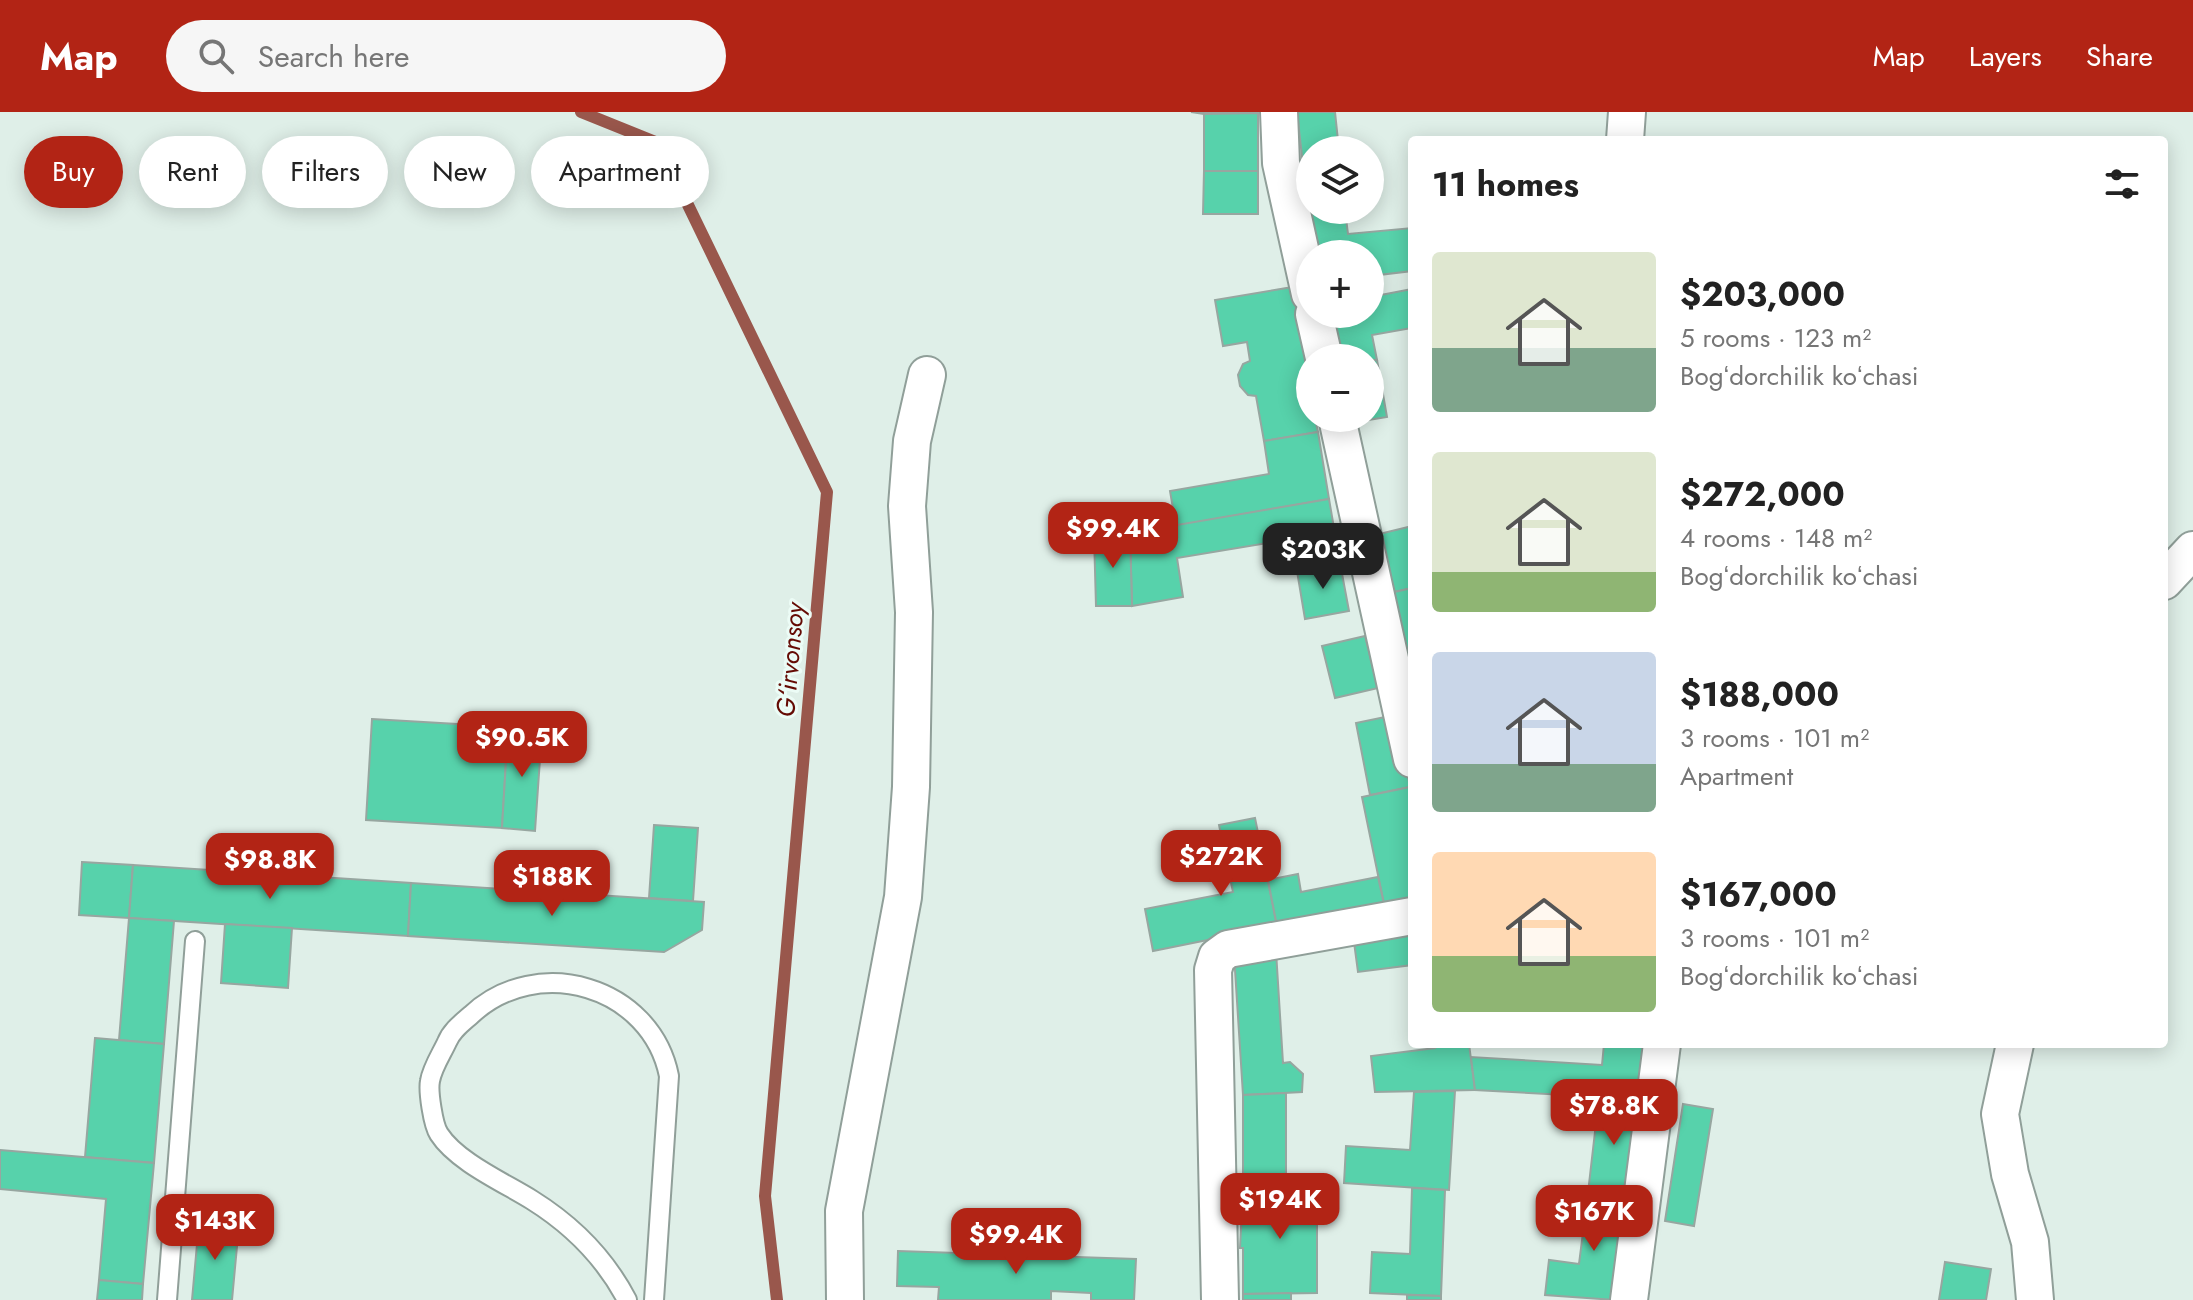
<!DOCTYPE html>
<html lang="en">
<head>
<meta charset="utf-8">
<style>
  :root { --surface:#fff; --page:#f6f6f6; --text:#222; --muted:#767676; --accent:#b22415 }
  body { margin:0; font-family:Jost,sans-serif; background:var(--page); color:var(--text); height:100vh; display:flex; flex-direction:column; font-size:30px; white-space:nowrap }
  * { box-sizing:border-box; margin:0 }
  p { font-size:26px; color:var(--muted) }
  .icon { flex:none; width:44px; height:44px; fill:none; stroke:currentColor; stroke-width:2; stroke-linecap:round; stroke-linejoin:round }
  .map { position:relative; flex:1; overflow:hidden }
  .sheet { position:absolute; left:1408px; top:24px; width:760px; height:912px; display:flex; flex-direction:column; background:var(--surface); border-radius:8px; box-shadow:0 4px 20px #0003 }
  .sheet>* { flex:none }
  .hud { position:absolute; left:24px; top:24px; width:760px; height:72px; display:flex; gap:16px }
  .fabs { position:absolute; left:1296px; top:24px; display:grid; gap:16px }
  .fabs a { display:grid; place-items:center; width:88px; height:88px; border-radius:50%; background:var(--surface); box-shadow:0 4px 20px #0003; font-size:40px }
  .price { position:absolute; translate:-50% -68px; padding:0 18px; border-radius:16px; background:var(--accent); color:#fff; font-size:26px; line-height:52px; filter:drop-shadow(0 2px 4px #0008) }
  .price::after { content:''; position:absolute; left:50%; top:48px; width:24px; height:18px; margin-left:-12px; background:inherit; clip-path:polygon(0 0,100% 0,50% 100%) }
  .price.current { background:#222; color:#fff }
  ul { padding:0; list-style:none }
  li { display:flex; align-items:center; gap:24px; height:200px; padding:0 24px }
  li span { display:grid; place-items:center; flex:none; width:224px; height:160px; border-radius:8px; color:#555 }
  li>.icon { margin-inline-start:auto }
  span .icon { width:96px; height:96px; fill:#fffc; stroke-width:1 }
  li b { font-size:34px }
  h2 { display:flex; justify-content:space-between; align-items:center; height:96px; padding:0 24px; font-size:34px }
  .pill { padding:0 28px; border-radius:36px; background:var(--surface); box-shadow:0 4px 20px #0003; font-size:28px; line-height:72px }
  .pill.current { background:var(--accent); color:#fff }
  header { display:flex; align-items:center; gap:48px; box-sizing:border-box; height:112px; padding:0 40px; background:var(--accent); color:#fff }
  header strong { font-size:38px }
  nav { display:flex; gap:44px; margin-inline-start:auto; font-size:28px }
  .search { width:560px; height:72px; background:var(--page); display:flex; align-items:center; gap:20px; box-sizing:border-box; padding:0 28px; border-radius:44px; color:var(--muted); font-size:30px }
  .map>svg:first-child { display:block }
</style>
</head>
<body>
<header>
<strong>Map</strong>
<div class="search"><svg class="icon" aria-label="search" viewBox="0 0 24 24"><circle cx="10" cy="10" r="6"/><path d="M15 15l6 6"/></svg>Search here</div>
<nav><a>Map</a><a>Layers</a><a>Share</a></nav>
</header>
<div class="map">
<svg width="2193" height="1188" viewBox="0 0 2193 1188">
  <rect width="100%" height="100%" fill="#dfefe8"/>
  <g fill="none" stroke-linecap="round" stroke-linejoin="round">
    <polyline stroke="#99574c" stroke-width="12" points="581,0 658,31 827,380 765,1084 777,1188"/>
  </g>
  <g fill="#57d2ab" stroke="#97a6a0" stroke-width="2">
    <polygon points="1191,0 1258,0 1258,1 1204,2"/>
    <polygon points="1297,0 1335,0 1339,38 1310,38 1310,61 1304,62"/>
    <polygon points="1258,1 1258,59 1204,59 1204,2"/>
    <polygon points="1204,59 1258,59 1258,102 1203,102"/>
    <polygon points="1310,61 1310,98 1345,98 1348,122 1412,116 1412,159 1370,164 1370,142 1312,142 1304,62"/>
    <polygon points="1293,175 1310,275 1310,306 1315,306 1318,320 1264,329 1256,284 1248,283 1240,274 1238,263 1243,252 1250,249 1247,230 1223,234 1215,188"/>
    <polygon points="1412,177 1412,216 1372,223 1377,248 1338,246 1330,202 1370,202 1370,185"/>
    <polygon points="1377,248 1387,305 1350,311 1349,306 1370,306 1370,249"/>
    <polygon points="1318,320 1329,387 1176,414 1170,379 1269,362 1264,329"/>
    <polygon points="1329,387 1340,451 1297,459 1291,427 1177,446 1183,485 1132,494 1130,421"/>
    <polygon points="1412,414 1412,476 1381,483 1367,425"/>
    <polygon points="1130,421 1132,494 1096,494 1094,423"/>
    <polygon points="1340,451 1349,499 1305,507 1297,459"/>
    <polygon points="1412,476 1412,538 1395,542 1381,483"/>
    <polygon points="1365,524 1378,576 1335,586 1322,534"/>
    <polygon points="1395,603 1410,675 1370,683 1356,611"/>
    <polygon points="372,607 508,615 502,716 366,708"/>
    <polygon points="508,615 542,618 535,719 502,716"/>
    <polygon points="1410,675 1412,787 1384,792 1362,685"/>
    <polygon points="1255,706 1277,814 1153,839 1145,797 1233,780 1219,713"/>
    <polygon points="654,713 698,716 693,789 649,786"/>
    <polygon points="82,750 133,753 129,806 79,803"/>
    <polygon points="133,753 411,771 408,824 129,806"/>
    <polygon points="1298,762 1301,780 1378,765 1384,792 1277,814 1268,768"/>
    <polygon points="411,771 704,790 702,818 664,840 408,824"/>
    <polygon points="129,806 174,809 164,932 119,928"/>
    <polygon points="225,812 292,816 288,876 221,871"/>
    <polygon points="1412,823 1412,853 1358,860 1354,830"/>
    <polygon points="1276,839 1283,951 1290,950 1303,962 1302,980 1243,983 1234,842"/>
    <polygon points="95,926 164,932 154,1051 85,1045"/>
    <polygon points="1435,932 1469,932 1475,978 1375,980 1371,944 1435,936"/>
    <polygon points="1604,932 1646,932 1639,987 1475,978 1471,945 1602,953"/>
    <polygon points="1455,979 1449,1078 1344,1071 1346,1034 1410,1038 1414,980"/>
    <polygon points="1286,981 1286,1076 1243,1076 1243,983"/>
    <polygon points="1599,985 1639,987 1628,1086 1588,1081"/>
    <polygon points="1683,992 1713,997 1694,1114 1665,1109"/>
    <polygon points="0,1038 154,1051 143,1172 99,1168 106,1087 0,1077"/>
    <polygon points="1243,1076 1317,1076 1317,1181 1243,1182 1243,1136 1240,1136"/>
    <polygon points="1412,1076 1445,1078 1441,1184 1370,1181 1372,1140 1410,1142"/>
    <polygon points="1588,1081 1628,1086 1615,1188 1545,1183 1549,1148 1579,1152"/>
    <polygon points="199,1110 239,1113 232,1188 192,1188"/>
    <polygon points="898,1139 1136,1147 1134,1188 1091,1188 1091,1181 1051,1179 1051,1188 938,1188 939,1175 897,1174"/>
    <polygon points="1945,1150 1991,1157 1986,1188 1939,1188"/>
    <polygon points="99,1168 143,1172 142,1188 97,1188"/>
    <polygon points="1291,1181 1291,1188 1243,1188 1243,1182"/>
    <polygon points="1407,1183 1441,1184 1441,1188 1407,1188"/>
  </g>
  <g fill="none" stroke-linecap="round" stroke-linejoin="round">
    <defs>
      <g id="service">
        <polyline points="167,1188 195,829"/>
        <path d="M627,1188C605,1146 572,1113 532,1088C505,1071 457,1050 439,1022C433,1013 428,979 430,969C432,956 442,941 447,930C452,918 462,911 471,903C537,841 651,874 669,964L654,1188"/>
      </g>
      <g id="minor">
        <polyline points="1279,0 1281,51 1310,182"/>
        <polyline points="1625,28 1627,0"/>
        <polyline points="1314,202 1324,246"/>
        <polyline points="1337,306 1412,647"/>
        <polyline points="2164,469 2193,438"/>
        <polyline points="2015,932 2000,1002 2010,1062 2030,1130 2035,1188"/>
        <polyline points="845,1188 844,1099 903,785 911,675 914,500 907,394 912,329 927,263"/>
        <polyline points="1220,1188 1213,858 1217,845 1228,837 1412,804"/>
        <polyline points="1629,1188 1662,932"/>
      </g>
    </defs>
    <use href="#service" stroke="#909f99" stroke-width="22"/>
    <use href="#minor" stroke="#909f99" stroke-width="40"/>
    <use href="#service" stroke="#fff" stroke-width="18"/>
    <use href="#minor" stroke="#fff" stroke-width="36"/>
  </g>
  <g text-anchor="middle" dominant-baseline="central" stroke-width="6" stroke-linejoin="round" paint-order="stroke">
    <g font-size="26" font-style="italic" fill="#650b04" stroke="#ecfcf6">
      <text transform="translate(790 548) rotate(-85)">G‘irvonsoy</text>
    </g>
  </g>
</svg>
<div class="fabs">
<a><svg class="icon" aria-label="layers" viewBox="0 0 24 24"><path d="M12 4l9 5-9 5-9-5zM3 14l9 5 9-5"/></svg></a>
<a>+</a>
<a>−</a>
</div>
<b class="price" style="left:1113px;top:458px">$99.4K</b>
<b class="price current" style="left:1323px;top:479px">$203K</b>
<b class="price" style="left:522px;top:667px">$90.5K</b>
<b class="price" style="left:1221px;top:786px">$272K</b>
<b class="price" style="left:270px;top:789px">$98.8K</b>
<b class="price" style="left:552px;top:806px">$188K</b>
<b class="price" style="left:1614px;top:1035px">$78.8K</b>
<b class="price" style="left:1280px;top:1129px">$194K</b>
<b class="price" style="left:1594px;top:1141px">$167K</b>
<b class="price" style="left:215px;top:1150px">$143K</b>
<b class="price" style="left:1016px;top:1164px">$99.4K</b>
<div class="hud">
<a class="pill current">Buy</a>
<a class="pill">Rent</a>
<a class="pill">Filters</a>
<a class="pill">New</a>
<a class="pill">Apartment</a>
</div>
<section class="sheet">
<h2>11 homes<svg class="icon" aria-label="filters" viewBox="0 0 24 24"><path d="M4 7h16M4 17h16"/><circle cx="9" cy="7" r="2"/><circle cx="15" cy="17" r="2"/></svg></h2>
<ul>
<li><span style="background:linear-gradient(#dfe7d0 60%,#7fa58c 0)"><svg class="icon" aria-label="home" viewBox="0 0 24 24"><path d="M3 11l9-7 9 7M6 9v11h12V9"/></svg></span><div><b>$203,000</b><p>5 rooms · 123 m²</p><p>Bogʻdorchilik koʻchasi</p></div></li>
<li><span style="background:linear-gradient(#dfe7d0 75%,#8fb573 0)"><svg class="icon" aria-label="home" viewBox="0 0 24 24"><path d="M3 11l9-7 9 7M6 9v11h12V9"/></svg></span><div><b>$272,000</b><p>4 rooms · 148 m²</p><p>Bogʻdorchilik koʻchasi</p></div></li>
<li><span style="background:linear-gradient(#c9d6e8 70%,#7fa58c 0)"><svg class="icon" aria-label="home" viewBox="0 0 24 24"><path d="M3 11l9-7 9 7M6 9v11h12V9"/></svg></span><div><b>$188,000</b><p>3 rooms · 101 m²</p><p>Apartment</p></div></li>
<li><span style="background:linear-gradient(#ffd9b3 65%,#8fb573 0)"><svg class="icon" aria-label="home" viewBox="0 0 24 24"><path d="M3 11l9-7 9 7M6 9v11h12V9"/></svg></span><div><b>$167,000</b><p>3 rooms · 101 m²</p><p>Bogʻdorchilik koʻchasi</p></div></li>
</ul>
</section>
</div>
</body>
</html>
